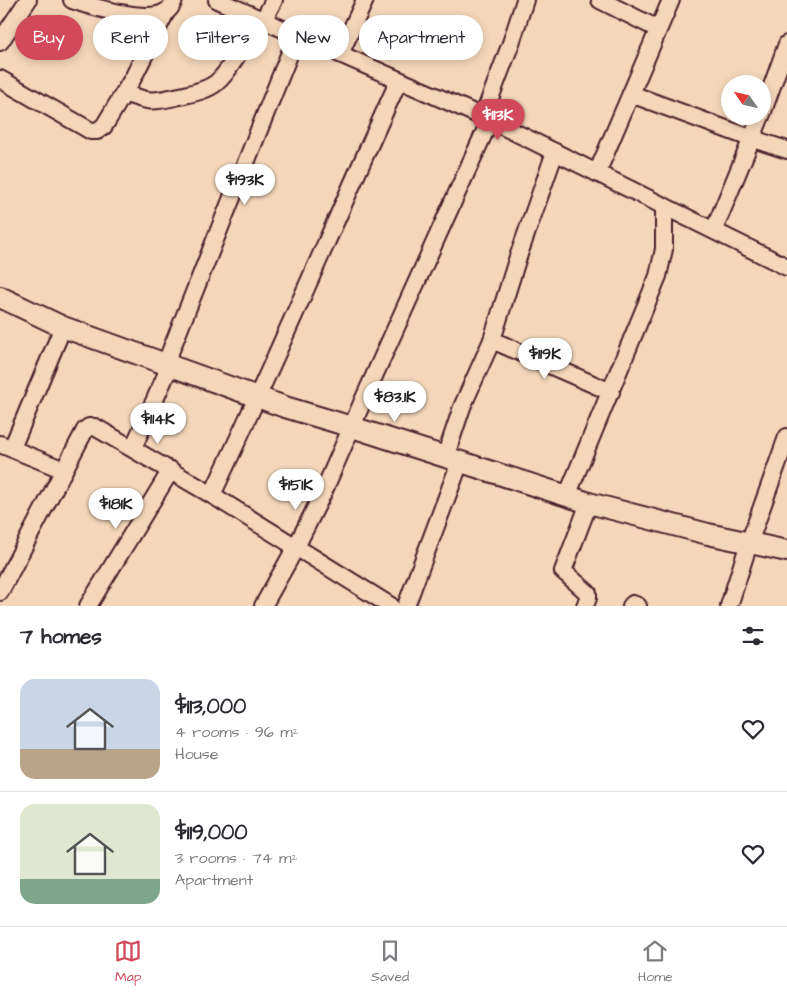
<!DOCTYPE html>
<html lang="en">
<head>
<meta charset="utf-8">
<style>
  :root { --surface:#fff; --page:#f7f7f7; --text:#2b2b33; --muted:#7c7c81; --line:#e1e1e2; --accent:#d1495b }
  body { margin:0; font-family:"Architects Daughter",sans-serif; background:var(--page); color:var(--text); height:100vh; display:flex; flex-direction:column; font-size:19px; white-space:nowrap }
  * { box-sizing:border-box; margin:0 }
  p { font-size:16px; color:var(--muted) }
  .icon { flex:none; width:28px; height:28px; fill:none; stroke:currentColor; stroke-width:2; stroke-linecap:round; stroke-linejoin:round }
  .map { position:relative; height:606px; overflow:hidden }
  .drawer { display:flex; flex-direction:column; background:var(--surface); flex:1 }
  .drawer>* { flex:none }
  .banner { position:absolute; left:15px; top:15px; width:500px; height:45px; display:flex; gap:10px }
  .needle { width:32px; rotate:304deg }
  .fabs { position:absolute; left:721px; top:75px; display:grid; gap:10px }
  .fabs a { display:grid; place-items:center; width:50px; height:50px; border-radius:50%; background:var(--surface); box-shadow:0 2px 8px #0003; font-size:25px }
  .price { position:absolute; translate:-50% -42px; padding:0 11px; border-radius:18px; background:#fff; color:#222; font-size:16px; line-height:32px; filter:drop-shadow(0 1px 2px #0008) }
  .price::after { content:''; position:absolute; left:50%; top:30px; width:15px; height:11px; margin-left:-8px; background:inherit; clip-path:polygon(0 0,100% 0,50% 100%) }
  .price.on { background:var(--accent); color:#fff }
  ul { padding:0; list-style:none }
  li { display:flex; align-items:center; gap:15px; height:125px; padding:0 20px }
  li+li { border-top:1px solid var(--line) }
  li span { display:grid; place-items:center; flex:none; width:140px; height:100px; border-radius:15px; color:#555 }
  li>.icon { margin-inline-start:auto }
  span .icon { width:60px; height:60px; fill:#fffc; stroke-width:1 }
  li b { font-size:21px }
  h2 { display:flex; justify-content:space-between; align-items:center; height:60px; padding:0 20px; font-size:21px }
  .chip { padding:0 18px; border-radius:22px; background:var(--surface); box-shadow:0 2px 8px #0003; font-size:18px; line-height:45px }
  .chip.on { background:var(--accent); color:#fff }
  .dock { display:flex; justify-content:space-around; align-items:center; height:70px; border-top:1px solid var(--line); background:var(--surface); font-size:14px; color:var(--muted) }
  .dock a { display:grid; justify-items:center; gap:2px }
  .dock .on { color:var(--accent) }
  .map>svg:first-child { display:block }
</style>
</head>
<body>
<div class="map">
<svg width="787" height="606" viewBox="0 0 787 606">
  <rect width="100%" height="100%" fill="#f4d7ba"/>
  <filter id="ink" filterUnits="userSpaceOnUse"><feTurbulence type="fractalNoise" baseFrequency=".02" numOctaves="2"/><feDisplacementMap in="SourceGraphic" scale="10" xChannelSelector="R" yChannelSelector="G"/><feConvolveMatrix kernelMatrix="1 2 1 2 8 2 1 2 1" color-interpolation-filters="sRGB"/></filter>
  <g filter="url(#ink)">
    <g fill="none" stroke-linecap="round" stroke-linejoin="round">
      <defs>
        <g id="minor">
          <path d="M72,0C92,7 147,23 165,12C170,10 172,5 174,0"/>
          <polyline points="217,0 490,120 787,267"/>
          <polyline points="600,0 658,29"/>
          <polyline points="263,21 274,0"/>
          <polyline points="0,42 28,0"/>
          <polyline points="340,54 365,0"/>
          <polyline points="0,79 91,131 97,131 104,126 133,78 166,12"/>
          <path d="M124,93C151,103 152,102 180,96C192,93 206,91 216,83C232,70 247,36 257,18"/>
          <polyline points="631,94 753,139 787,150"/>
          <polyline points="762,114 787,44"/>
          <polyline points="483,117 511,43 525,0"/>
          <polyline points="597,173 671,0"/>
          <polyline points="714,230 761,116"/>
          <polyline points="492,340 611,392"/>
          <polyline points="165,365 297,35"/>
          <polyline points="0,444 64,470"/>
          <polyline points="12,448 63,327"/>
          <polyline points="133,448 170,366"/>
          <polyline points="445,458 462,407 492,340 517,260 555,152"/>
          <path d="M212,495C277,358 336,218 399,80"/>
          <polyline points="567,496 658,276 664,249 664,206"/>
          <polyline points="0,592 85,430 89,427 95,427 212,495 391,606"/>
          <polyline points="88,606 171,470"/>
          <polyline points="263,606 296,547 323,493 365,396 490,120"/>
          <polyline points="406,606 460,462"/>
          <polyline points="585,606 588,598 588,593 563,571 589,503"/>
          <polyline points="631,606 633,604 638,606"/>
          <polyline points="729,606 749,543 787,437"/>
        </g>
        <polyline id="tertiary" points="0,297 63,327 285,407 352,427 589,503 708,534 787,551"/>
      </defs>
      <use href="#minor" stroke="#4a1f2b" stroke-width="20"/>
      <use href="#tertiary" stroke="#4a1f2b" stroke-width="24"/>
      <use href="#minor" stroke="#f4d7ba" stroke-width="16"/>
      <use href="#tertiary" stroke="#f4d7ba" stroke-width="20"/>
    </g>
  </g>
</svg>
<div class="fabs">
<a><svg class="needle" viewBox="-14 -14 28 28"><path d="M0-13l5 13h-10z" fill="#e53935"/><path d="M0 13l5-13h-10z" fill="#7c7c81"/></svg></a>
</div>
<b class="price on" style="left:498px;top:141px">$113K</b>
<b class="price" style="left:245px;top:206px">$193K</b>
<b class="price" style="left:545px;top:380px">$119K</b>
<b class="price" style="left:395px;top:423px">$83.1K</b>
<b class="price" style="left:158px;top:445px">$114K</b>
<b class="price" style="left:296px;top:511px">$151K</b>
<b class="price" style="left:116px;top:530px">$181K</b>
<div class="banner">
<a class="chip on">Buy</a>
<a class="chip">Rent</a>
<a class="chip">Filters</a>
<a class="chip">New</a>
<a class="chip">Apartment</a>
</div>
</div>
<section class="drawer">
<h2>7 homes<svg class="icon" aria-label="filters" viewBox="0 0 24 24"><path d="M4 7h16M4 17h16"/><circle cx="9" cy="7" r="2"/><circle cx="15" cy="17" r="2"/></svg></h2>
<ul>
<li><span style="background:linear-gradient(#c9d6e8 70%,#b9a48a 0)"><svg class="icon" aria-label="home" viewBox="0 0 24 24"><path d="M3 11l9-7 9 7M6 9v11h12V9"/></svg></span><div><b>$113,000</b><p>4 rooms · 96 m²</p><p>House</p></div><svg class="icon" aria-label="heart" viewBox="0 0 24 24"><path d="M12 20l-8-8c-3-5 5-10 8-4 3-6 11-1 8 4z"/></svg></li>
<li><span style="background:linear-gradient(#dfe7d0 75%,#7fa58c 0)"><svg class="icon" aria-label="home" viewBox="0 0 24 24"><path d="M3 11l9-7 9 7M6 9v11h12V9"/></svg></span><div><b>$119,000</b><p>3 rooms · 74 m²</p><p>Apartment</p></div><svg class="icon" aria-label="heart" viewBox="0 0 24 24"><path d="M12 20l-8-8c-3-5 5-10 8-4 3-6 11-1 8 4z"/></svg></li>
</ul>
</section>
<nav class="dock">
<a class="on"><svg class="icon" aria-label="map" viewBox="0 0 24 24"><path d="M3 6l6-2 6 2 6-2v14l-6 2-6-2-6 2zM9 4v14M15 6v14"/></svg>Map</a>
<a><svg class="icon" aria-label="saved" viewBox="0 0 24 24"><path d="M7 4h10v16l-5-4-5 4z"/></svg>Saved</a>
<a><svg class="icon" aria-label="home" viewBox="0 0 24 24"><path d="M3 11l9-7 9 7M6 9v11h12V9"/></svg>Home</a>
</nav>
</body>
</html>
